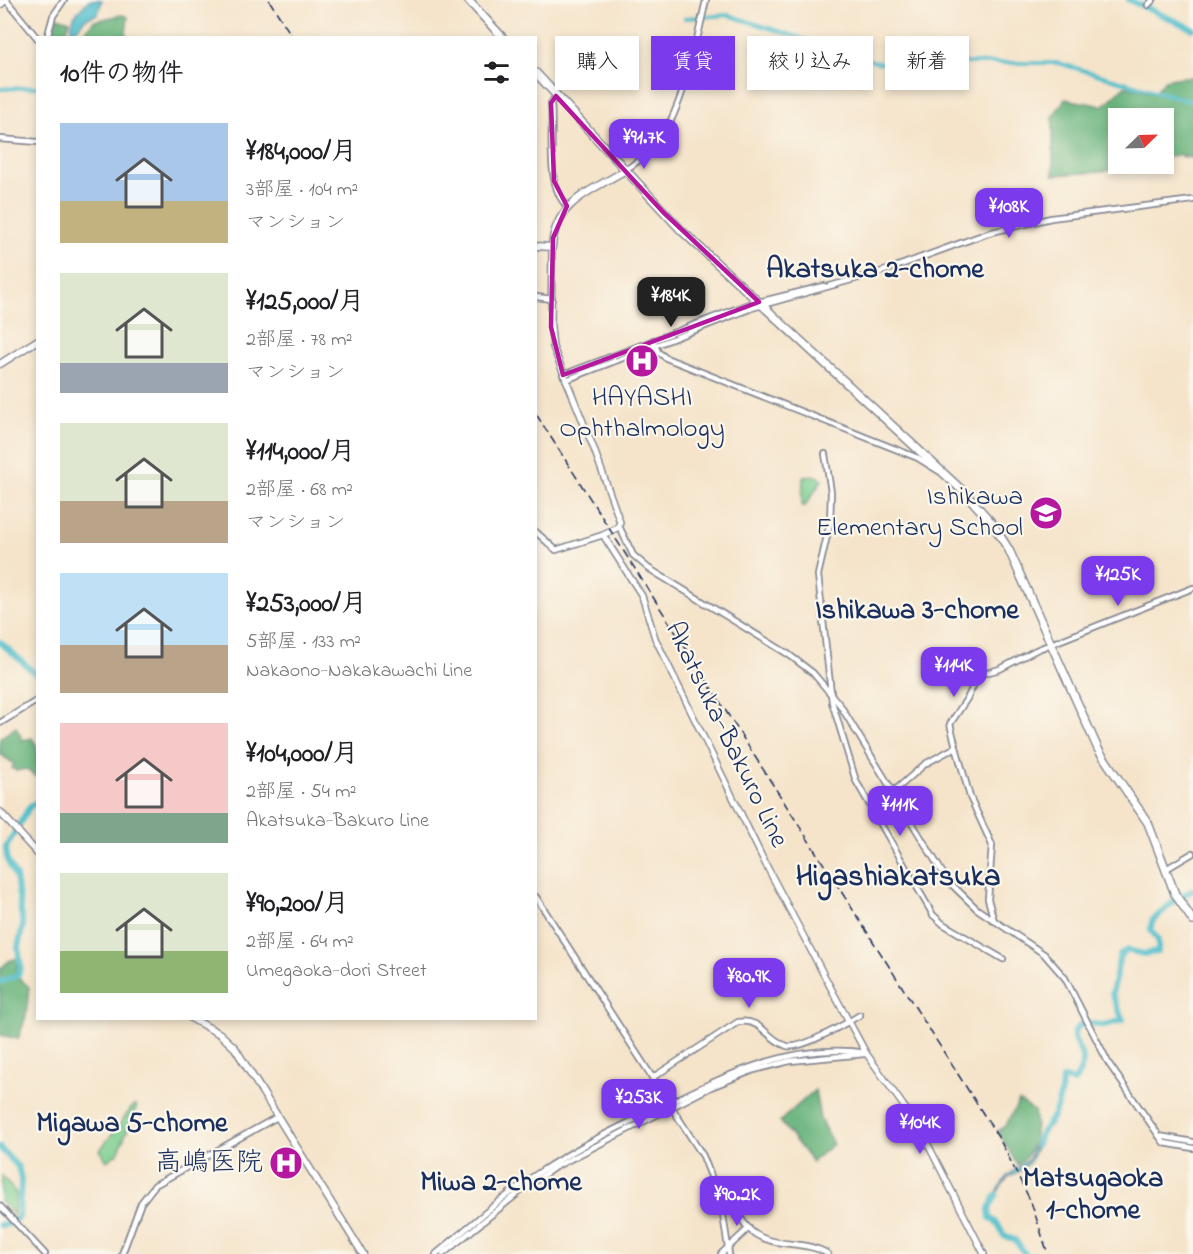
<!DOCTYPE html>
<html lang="ja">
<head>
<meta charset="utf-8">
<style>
  :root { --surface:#fff; --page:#f2f2f2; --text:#202124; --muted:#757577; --accent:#7c3aed }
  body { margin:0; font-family:"Indie Flower","Klee One",sans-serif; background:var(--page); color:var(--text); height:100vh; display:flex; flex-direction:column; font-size:22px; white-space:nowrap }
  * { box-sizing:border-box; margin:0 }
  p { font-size:20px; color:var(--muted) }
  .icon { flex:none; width:33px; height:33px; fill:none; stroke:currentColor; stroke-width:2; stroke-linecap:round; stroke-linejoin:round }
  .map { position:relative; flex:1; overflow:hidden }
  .side { position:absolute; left:36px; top:36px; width:501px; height:984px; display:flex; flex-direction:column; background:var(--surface); border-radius:0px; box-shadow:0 3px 9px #0003 }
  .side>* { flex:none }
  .hud { position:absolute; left:555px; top:36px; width:548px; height:54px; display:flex; gap:12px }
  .needle { width:39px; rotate:67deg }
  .tools { position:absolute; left:1108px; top:108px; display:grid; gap:12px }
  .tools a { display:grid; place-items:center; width:66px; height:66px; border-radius:0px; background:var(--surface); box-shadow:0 3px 9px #0003; font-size:30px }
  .price { position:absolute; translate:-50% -51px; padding:0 14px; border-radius:12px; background:var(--accent); color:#fff; font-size:20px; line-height:39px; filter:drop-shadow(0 2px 3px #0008) }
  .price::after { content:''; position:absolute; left:50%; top:36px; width:18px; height:14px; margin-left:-9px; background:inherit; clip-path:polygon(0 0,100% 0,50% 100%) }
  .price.current { background:#222; color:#fff }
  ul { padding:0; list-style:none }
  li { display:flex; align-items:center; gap:18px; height:150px; padding:0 24px }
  li span { display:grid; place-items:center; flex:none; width:168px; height:120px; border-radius:0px; color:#555 }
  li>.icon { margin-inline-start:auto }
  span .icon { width:72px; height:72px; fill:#fffc; stroke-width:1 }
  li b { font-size:26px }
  h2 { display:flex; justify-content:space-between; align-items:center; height:72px; padding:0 24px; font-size:26px }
  .tag { padding:0 21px; border-radius:0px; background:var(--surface); box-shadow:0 3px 9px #0003; font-size:21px; line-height:54px }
  .tag.current { background:var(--accent); color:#fff }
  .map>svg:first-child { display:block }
</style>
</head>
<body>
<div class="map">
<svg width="1193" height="1254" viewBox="0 0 1193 1254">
  <rect width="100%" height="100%" fill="#fbf7ec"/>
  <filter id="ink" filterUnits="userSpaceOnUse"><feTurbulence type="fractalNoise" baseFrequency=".0167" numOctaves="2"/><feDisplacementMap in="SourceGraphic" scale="12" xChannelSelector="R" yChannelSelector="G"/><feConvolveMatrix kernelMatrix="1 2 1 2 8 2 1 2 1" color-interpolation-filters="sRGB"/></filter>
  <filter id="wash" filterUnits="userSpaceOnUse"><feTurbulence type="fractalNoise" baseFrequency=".008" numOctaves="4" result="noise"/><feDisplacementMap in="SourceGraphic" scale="24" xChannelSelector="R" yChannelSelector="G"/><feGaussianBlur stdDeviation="1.35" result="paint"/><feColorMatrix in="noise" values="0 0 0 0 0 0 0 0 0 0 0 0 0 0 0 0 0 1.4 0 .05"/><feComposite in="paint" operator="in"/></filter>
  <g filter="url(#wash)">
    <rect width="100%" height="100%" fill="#f5e4ca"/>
    <g fill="#7ecf8f" stroke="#4c7f76" stroke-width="1.5">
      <polygon points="817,476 822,480 805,506 802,506 803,477"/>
      <polygon points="134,1105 137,1106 118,1153 107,1161 100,1150"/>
      <polygon points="2,1176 16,1193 14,1215 0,1201"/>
    </g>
    <g fill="#66b27a" stroke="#40706c" stroke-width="1.5">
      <polygon points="122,15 128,17 126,33 128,37 79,37 94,21"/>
      <polygon points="57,17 70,21 66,32 72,37 51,37"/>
      <polygon points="1181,77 1193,77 1193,158 1183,157 1181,154 1164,158 1164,118 1119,118 1119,164 1140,164 1101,172 1053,175 1053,116 1065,99 1103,106 1125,86 1155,92 1165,80"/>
      <polygon points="16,727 23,740 32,738 37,746 37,778 26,769 16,771 12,768 14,764 0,754 0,738"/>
      <polygon points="18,958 16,975 29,987 26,1017 18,1039 0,1035 0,969 9,961"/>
      <polygon points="815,1090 820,1119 833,1144 812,1162 780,1121"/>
      <path d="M1019,1101L1034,1111C1038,1130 1035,1154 1017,1165L998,1131L1005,1126Z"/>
    </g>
    <g fill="#53bfcc" stroke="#377795" stroke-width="1.5">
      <polygon points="89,0 102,0 98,14 85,19 72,35 70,33 74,16"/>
      <polygon points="1038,1136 1037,1146 1030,1161 1022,1170 1008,1177 992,1200 1007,1176 1029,1159"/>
    </g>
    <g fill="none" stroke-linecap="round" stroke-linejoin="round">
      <g stroke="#53bfcc" stroke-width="4">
        <polyline points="685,18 728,15 879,63 1058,63 1193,102"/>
        <polyline points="0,89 38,87"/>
      </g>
      <g stroke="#53bfcc" stroke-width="6">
        <polyline points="1129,0 1193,29"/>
        <polyline points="0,642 38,676"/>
        <polyline points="1182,896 1193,890"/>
        <polyline points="0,982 18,975 21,967 18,947 23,926 16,877 7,860 6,847 30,806 38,801"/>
        <path d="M1037,1144C1040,1129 1049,1126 1054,1114C1059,1103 1062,1092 1062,1080L1064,1078L1074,1082C1078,1076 1083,1066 1083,1059C1081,1048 1065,1034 1081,1025C1090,1020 1095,1026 1104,1025C1110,1024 1117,1021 1123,1020L1112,994L1120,955L1127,950L1144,954L1158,952V940L1151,930L1152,921L1174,901"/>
        <polyline points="0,1148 18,1167 21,1179 19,1217 10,1224 0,1225"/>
        <polyline points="996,1195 989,1209 990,1218 997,1223 1004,1236 1015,1240 1025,1254"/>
      </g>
    </g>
  </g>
  <g filter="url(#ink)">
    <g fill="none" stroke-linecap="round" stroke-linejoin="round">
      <defs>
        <g id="tertiary">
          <polyline points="6,0 38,39"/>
          <polyline points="1148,5 1153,0"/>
          <polyline points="47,38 53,16 64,0"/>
          <path d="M556,96L551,103C554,133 545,185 567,206"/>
          <polyline points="0,139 38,142"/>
          <path d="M624,171C637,162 650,153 659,141C683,108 697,40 706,0"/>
          <polyline points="536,297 552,299"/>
          <polyline points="653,340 658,352 666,358 918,458 939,471"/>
          <polyline points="563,375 746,305 824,286"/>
          <polyline points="566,380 752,308 887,270 988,233 1051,218 1193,200"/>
          <polyline points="825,454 831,492 830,523 818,575 832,702 856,781 933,915 943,924 1003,959"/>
          <polyline points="619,526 633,555 648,568 788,654 813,673 840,705 947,880 977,909 1044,954 1065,978 1109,1064 1164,1143 1193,1148"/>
          <polyline points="536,532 556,550 603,535"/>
          <polyline points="0,723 38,700"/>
          <polyline points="956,747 970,797 992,845 988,899 994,921"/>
          <polyline points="892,793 925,764 956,747 950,724 968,697 978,675 1000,669 1036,650 1193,588"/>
          <polyline points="1166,869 1193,853"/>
          <polyline points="536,897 703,1156 721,1202 729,1254"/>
          <path d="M652,1078L738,1022C762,1018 766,1039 787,1046C802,1050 846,1023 860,1015"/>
          <polyline points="1159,1136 1193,1142"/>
          <path d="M721,1202L732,1204C739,1214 745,1228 755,1234C777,1248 806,1240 828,1254"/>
          <polyline points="0,1206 45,1254"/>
          <polyline points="122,1254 141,1203 155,1185 277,1117"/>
          <path d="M436,1254C470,1226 503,1196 540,1172C576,1148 614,1129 653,1111C718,1079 791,1041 866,1053"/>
          <polyline points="443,1254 521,1191 555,1167 711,1087 754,1070 790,1061 864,1054"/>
          <polyline points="721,1254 749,1228"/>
        </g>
        <polyline id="secondary" points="552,247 551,327 553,347 594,449 620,522 617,528 603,535 642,596 655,638 764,861 826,979 866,1053 920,1129 984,1254"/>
        <g id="primary">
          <path d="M536,246L552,247C555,202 591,191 624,171"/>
          <polyline points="0,364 38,340"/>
          <polyline points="0,812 38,854"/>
          <polyline points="191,1018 220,1034 235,1048 363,1254"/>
        </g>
        <g id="trunk">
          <polyline points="468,0 503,38"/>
          <polyline points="0,4 5,0"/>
          <polyline points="536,73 682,231 965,493 992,523 1009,550 1098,749 1148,823 1175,894 1193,921"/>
        </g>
      </defs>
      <use href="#tertiary" stroke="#888a94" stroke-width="8"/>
      <use href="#secondary" stroke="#888a94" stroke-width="8"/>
      <use href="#primary" stroke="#888a94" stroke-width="9"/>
      <use href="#trunk" stroke="#888a94" stroke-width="10"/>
      <use href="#tertiary" stroke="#fff" stroke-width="4.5"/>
      <use href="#secondary" stroke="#fff" stroke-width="5"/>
      <use href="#primary" stroke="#fff" stroke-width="6"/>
      <use href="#trunk" stroke="#fff" stroke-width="7"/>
      <g stroke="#1b2f5e" stroke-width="1.5" stroke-dasharray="9 4.5" stroke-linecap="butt">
        <polyline points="269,0 293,38"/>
        <polyline points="536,414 1000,1140 1031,1202 1048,1254"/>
      </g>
    </g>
  </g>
  <path fill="none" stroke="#b5179e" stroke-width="4.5" stroke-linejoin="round" d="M556,96L663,212L759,302L563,375L551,327L553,238L567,206L554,181L551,103Z"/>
  <defs>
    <symbol id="hospital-disc" viewBox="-11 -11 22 22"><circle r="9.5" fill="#b5179e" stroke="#fbf7ec"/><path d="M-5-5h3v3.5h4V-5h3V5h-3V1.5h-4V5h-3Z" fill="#fff"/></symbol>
    <symbol id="school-disc" viewBox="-11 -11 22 22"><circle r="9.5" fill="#b5179e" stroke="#fbf7ec"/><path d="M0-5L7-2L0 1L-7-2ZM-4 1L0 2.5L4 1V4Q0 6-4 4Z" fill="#fff"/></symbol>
  </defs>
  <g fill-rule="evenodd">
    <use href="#hospital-disc" x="623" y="342" width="38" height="38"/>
    <use href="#school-disc" x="1027" y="494" width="38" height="38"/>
    <use href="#hospital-disc" x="267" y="1144" width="38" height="38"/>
  </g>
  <g text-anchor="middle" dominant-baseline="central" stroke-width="4.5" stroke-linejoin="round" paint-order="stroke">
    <g font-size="27" fill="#1b2f5e" stroke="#fbf7ec" text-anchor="end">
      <text x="642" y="398" text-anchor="middle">HAYASHI<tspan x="642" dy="31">Ophthalmology</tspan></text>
      <text x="1023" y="497">Ishikawa<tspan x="1023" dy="31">Elementary School</tspan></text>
      <text x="263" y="1163">高嶋医院</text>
    </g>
    <g font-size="27" fill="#1b2f5e" stroke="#fbf7ec">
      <text transform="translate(726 735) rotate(64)">Akatsuka-Bakuro Line</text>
    </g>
    <g font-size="28" font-weight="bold" fill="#1b2f5e" stroke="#fbf7ec">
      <text x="875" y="270">Akatsuka 2-chome</text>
      <text x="917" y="611">Ishikawa 3-chome</text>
      <text x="132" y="1124">Migawa 5-chome</text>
      <text x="1093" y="1179">Matsugaoka<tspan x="1093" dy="32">1-chome</tspan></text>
      <text x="501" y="1183">Miwa 2-chome</text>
    </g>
    <g font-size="30" font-weight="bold" fill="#1b2f5e" stroke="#fbf7ec">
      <text x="898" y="878">Higashiakatsuka</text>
    </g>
  </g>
</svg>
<div class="tools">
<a><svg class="needle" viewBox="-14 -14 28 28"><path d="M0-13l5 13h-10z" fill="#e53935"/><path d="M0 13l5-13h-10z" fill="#757577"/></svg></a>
</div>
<b class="price" style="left:644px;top:170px">¥91.7K</b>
<b class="price" style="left:1009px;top:239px">¥108K</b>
<b class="price current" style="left:671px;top:328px">¥184K</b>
<b class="price" style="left:1118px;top:607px">¥125K</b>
<b class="price" style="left:954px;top:698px">¥114K</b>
<b class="price" style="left:900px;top:837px">¥111K</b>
<b class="price" style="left:749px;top:1009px">¥80.9K</b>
<b class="price" style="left:639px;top:1130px">¥253K</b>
<b class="price" style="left:920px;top:1155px">¥104K</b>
<b class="price" style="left:737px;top:1227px">¥90.2K</b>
<div class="hud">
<a class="tag">購入</a>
<a class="tag current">賃貸</a>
<a class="tag">絞り込み</a>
<a class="tag">新着</a>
</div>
<section class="side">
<h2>10件の物件<svg class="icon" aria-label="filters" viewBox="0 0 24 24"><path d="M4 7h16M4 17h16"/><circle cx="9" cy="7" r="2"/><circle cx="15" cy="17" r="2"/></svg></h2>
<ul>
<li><span style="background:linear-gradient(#a9c7e8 65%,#c2b280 0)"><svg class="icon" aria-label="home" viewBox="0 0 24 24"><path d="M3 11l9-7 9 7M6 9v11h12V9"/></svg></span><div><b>¥184,000/月</b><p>3部屋 · 104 m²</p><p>マンション</p></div></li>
<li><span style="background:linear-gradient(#dfe7d0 75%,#9aa5b1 0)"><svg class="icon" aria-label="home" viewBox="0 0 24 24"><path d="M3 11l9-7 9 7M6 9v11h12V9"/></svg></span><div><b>¥125,000/月</b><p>2部屋 · 78 m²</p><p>マンション</p></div></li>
<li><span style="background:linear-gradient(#dfe7d0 65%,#b9a48a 0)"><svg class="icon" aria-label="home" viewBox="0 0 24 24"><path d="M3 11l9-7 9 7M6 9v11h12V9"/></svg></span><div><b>¥114,000/月</b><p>2部屋 · 68 m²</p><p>マンション</p></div></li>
<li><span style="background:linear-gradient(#bfe0f5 60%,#b9a48a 0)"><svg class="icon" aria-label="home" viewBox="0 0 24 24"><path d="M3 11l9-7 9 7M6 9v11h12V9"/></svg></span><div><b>¥253,000/月</b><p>5部屋 · 133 m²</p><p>Nakaono-Nakakawachi Line</p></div></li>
<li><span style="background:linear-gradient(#f6c9c9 75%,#7fa58c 0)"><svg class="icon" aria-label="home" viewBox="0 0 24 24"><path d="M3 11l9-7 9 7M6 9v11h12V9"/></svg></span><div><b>¥104,000/月</b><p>2部屋 · 54 m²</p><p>Akatsuka-Bakuro Line</p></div></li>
<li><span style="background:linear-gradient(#dfe7d0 65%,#8fb573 0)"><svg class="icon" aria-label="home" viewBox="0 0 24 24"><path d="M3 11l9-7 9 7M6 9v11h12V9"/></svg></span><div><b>¥90,200/月</b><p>2部屋 · 64 m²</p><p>Umegaoka-dori Street</p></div></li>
</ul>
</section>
</div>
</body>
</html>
